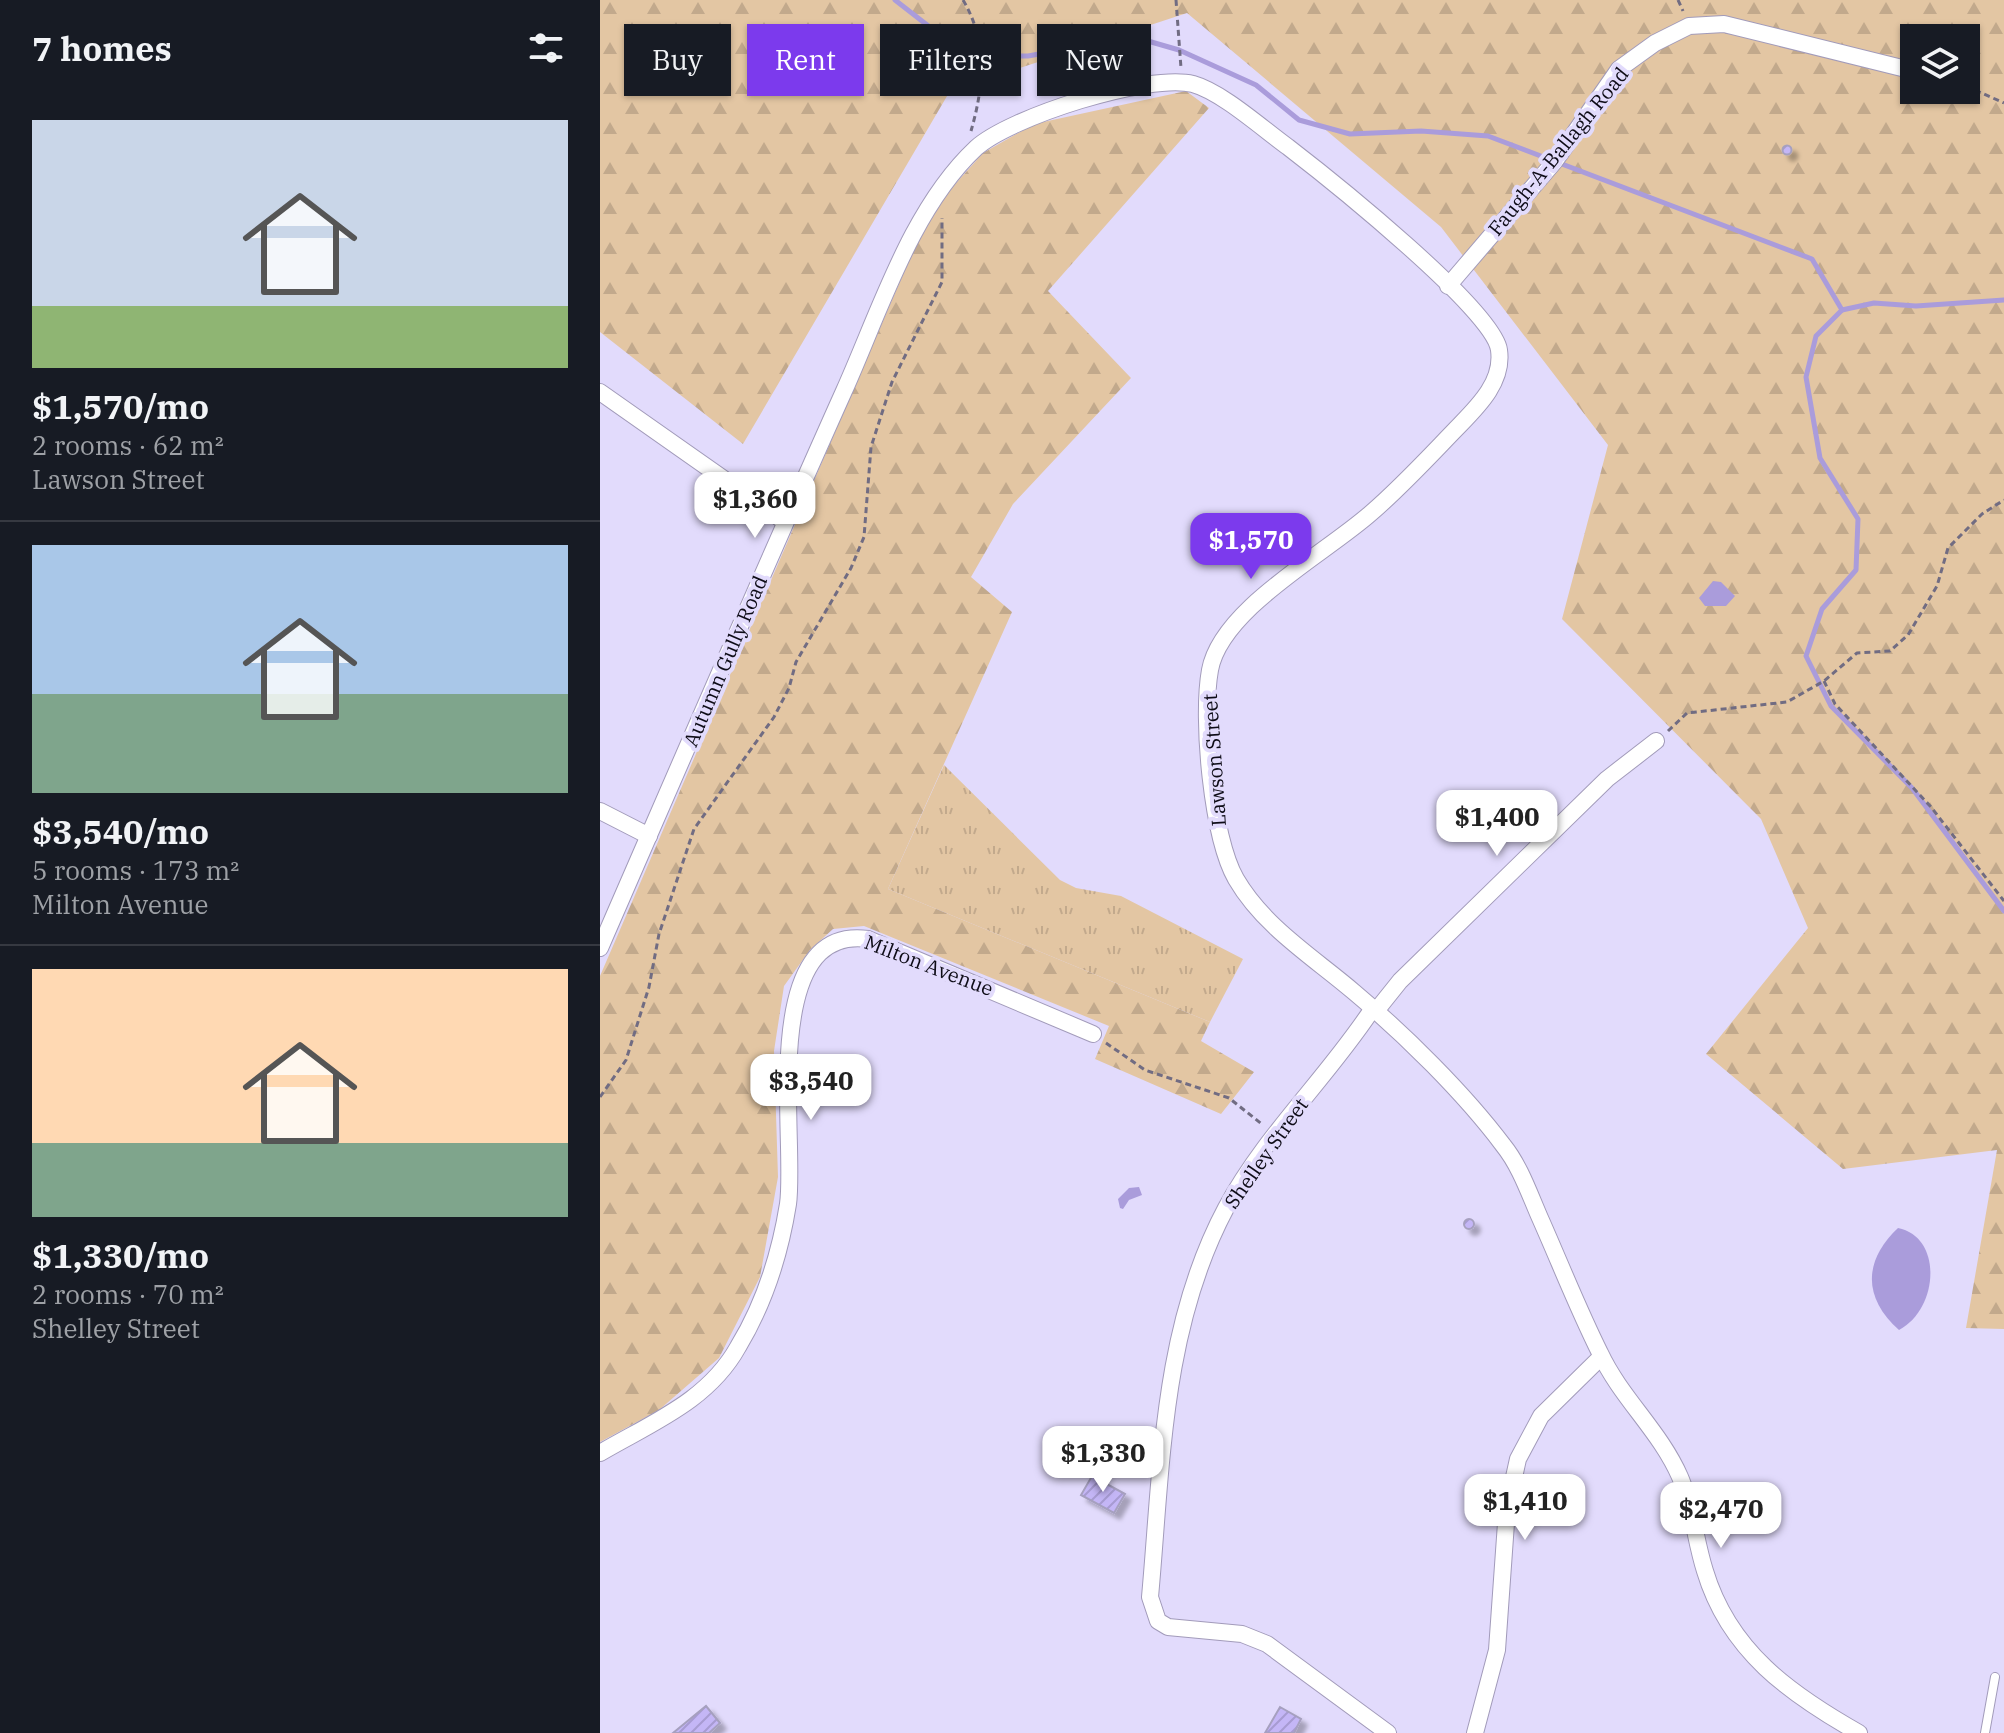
<!DOCTYPE html>
<html lang="en">
<head>
<meta charset="utf-8">
<style>
  :root { --surface:#171b24; --page:#20242c; --text:#f1f3f6; --muted:#9ea1a6; --line:#363941; --accent:#7c3aed }
  body { margin:0; font-family:"IBM Plex Serif",serif; background:var(--page); color:var(--text); height:100vh; display:flex; flex-direction:column; font-size:30px; white-space:nowrap }
  * { box-sizing:border-box; margin:0 }
  p { font-size:26px; color:var(--muted) }
  .icon { flex:none; width:44px; height:44px; fill:none; stroke:currentColor; stroke-width:2; stroke-linecap:round; stroke-linejoin:round }
  .map { position:relative; flex:1; overflow:hidden }
  .details { display:flex; flex-direction:column; background:var(--surface); width:600px }
  .details>* { flex:none }
  .hud { position:absolute; left:24px; top:24px; width:760px; height:72px; display:flex; gap:16px }
  .tools { position:absolute; left:1300px; top:24px; display:grid; gap:16px }
  .tools a { display:grid; place-items:center; width:80px; height:80px; border-radius:0px; background:var(--surface); box-shadow:0 2px 6px #0004; font-size:40px }
  .price { position:absolute; translate:-50% -68px; padding:0 18px; border-radius:16px; background:#fff; color:#222; font-size:26px; line-height:52px; filter:drop-shadow(0 2px 4px #0008) }
  .price::after { content:''; position:absolute; left:50%; top:48px; width:24px; height:18px; margin-left:-12px; background:inherit; clip-path:polygon(0 0,100% 0,50% 100%) }
  .price.active { background:var(--accent); color:#fff }
  ul { padding:0; list-style:none }
  li { display:grid; align-content:center; gap:16px; height:424px; padding:0 32px }
  li+li { border-top:2px solid var(--line) }
  li span { display:grid; place-items:center; height:248px; border-radius:0px; color:#555 }
  li>.icon { margin-inline-start:auto }
  span .icon { width:144px; height:144px; fill:#fffc; stroke-width:1 }
  li b { font-size:34px }
  h2 { display:flex; justify-content:space-between; align-items:center; height:96px; padding:0 32px; font-size:34px }
  .tag { padding:0 28px; border-radius:0px; background:var(--surface); box-shadow:0 2px 6px #0004; font-size:28px; line-height:72px }
  .tag.active { background:var(--accent); color:#fff }
  main { display:flex; flex:1; min-height:0 }
  .map>svg:first-child { display:block }
</style>
</head>
<body>
<main>
<section class="details">
<h2>7 homes<svg class="icon" aria-label="filters" viewBox="0 0 24 24"><path d="M4 7h16M4 17h16"/><circle cx="9" cy="7" r="2"/><circle cx="15" cy="17" r="2"/></svg></h2>
<ul>
<li><span style="background:linear-gradient(#c9d6e8 75%,#8fb573 0)"><svg class="icon" aria-label="home" viewBox="0 0 24 24"><path d="M3 11l9-7 9 7M6 9v11h12V9"/></svg></span><div><b>$1,570/mo</b><p>2 rooms · 62 m²</p><p>Lawson Street</p></div></li>
<li><span style="background:linear-gradient(#a9c7e8 60%,#7fa58c 0)"><svg class="icon" aria-label="home" viewBox="0 0 24 24"><path d="M3 11l9-7 9 7M6 9v11h12V9"/></svg></span><div><b>$3,540/mo</b><p>5 rooms · 173 m²</p><p>Milton Avenue</p></div></li>
<li><span style="background:linear-gradient(#ffd9b3 70%,#7fa58c 0)"><svg class="icon" aria-label="home" viewBox="0 0 24 24"><path d="M3 11l9-7 9 7M6 9v11h12V9"/></svg></span><div><b>$1,330/mo</b><p>2 rooms · 70 m²</p><p>Shelley Street</p></div></li>
</ul>
</section>
<div class="map">
<svg width="1404" height="1733" viewBox="0 0 1404 1733">
  <defs>
    <pattern id="grass-tufts" width="24" height="20" patternUnits="userSpaceOnUse" patternTransform="scale(2)"><rect width="24" height="20" fill="#e3c6a3"/><path d="M3 7l-1-3M5 7V3M7 7l1-3M15 17l-1-3M17 17v-4M19 17l1-3" fill="none" stroke="#c2a98c"/></pattern>
    <pattern id="forest-firs" width="22" height="20" patternUnits="userSpaceOnUse" patternTransform="scale(2)"><rect width="22" height="20" fill="#e3c6a3"/><path d="M5 1l3.5 6h-7zM16 11l3.5 6h-7z" fill="#c2a98c"/></pattern>
    <pattern id="building-hatch" width="6" height="6" patternUnits="userSpaceOnUse" patternTransform="scale(2)"><rect width="6" height="6" fill="#c4b6f6"/><path d="M-1 1l2-2M0 6l6-6M5 7l2-2" fill="none" stroke="#a79bd2"/></pattern>
    <filter id="shadow"><feDropShadow dx="6" dy="6" stdDeviation="2" flood-color="#0004"/></filter>
  </defs>
  <rect width="100%" height="100%" fill="#e2dbfc"/>
  <polygon fill="url(#grass-tufts)" points="344,765 460,880 476,888 521,896 643,959 610,1022 288,889"/>
  <g fill="url(#forest-firs)" fill-rule="evenodd">
    <path d="M0,0H1404V1329L1366,1328L1397,1150L1243,1169L1106,1054L1208,928L1161,819L962,619L1008,445L841,227L587,13L350,91L143,444L0,332ZM1314,38H1366V90H1314Z"/>
    <polygon points="586,91 609,108 448,291 531,378 413,504 371,577 412,612 288,889 610,1022 601,1041 654,1072 621,1114 495,1059 509,1026 264,926 233,929 210,950 184,986 174,1051 178,1177 160,1277 119,1358 59,1410 0,1442 0,976 330,212 383,153 434,124"/>
  </g>
  <g fill="#aa9cdb">
    <polygon points="1113,581 1121,582 1135,596 1126,606 1105,606 1099,598"/>
    <polygon points="539,1187 542,1195 529,1200 523,1209 520,1208 518,1199 529,1188"/>
    <path d="M1298,1228C1343,1237 1339,1309 1299,1330C1263,1298 1263,1261 1298,1228Z"/>
  </g>
  <g fill="none" stroke-linecap="round" stroke-linejoin="round">
    <g stroke="#aa9cdb" stroke-width="5">
      <polyline points="295,0 367,56 428,56 534,37 579,50 656,85 699,120 750,134 821,131 888,136 1212,259 1242,310"/>
      <polyline points="1404,300 1316,306 1274,303 1242,310 1216,336 1206,377 1220,458 1258,519 1256,570 1222,609 1206,656 1231,706 1312,788 1404,911"/>
    </g>
  </g>
  <g fill="url(#building-hatch)" stroke="#a6a0bf" stroke-width="2" filter="url(#shadow)">
    <circle cx="1187" cy="150" r="4.5"/>
    <circle cx="869" cy="1224" r="5"/>
    <polygon points="492,1476 525,1494 514,1513 481,1495"/>
    <polygon points="106,1706 120,1723 109,1733 73,1733"/>
    <polygon points="680,1707 701,1719 694,1733 665,1733"/>
  </g>
  <g fill="none" stroke-linecap="round" stroke-linejoin="round">
    <defs>
      <polyline id="service" points="1385,1733 1395,1677"/>
      <g id="minor">
        <polyline points="848,286 955,161 1019,69 1055,43 1089,26 1124,24 1314,71"/>
        <polyline points="0,392 185,522"/>
        <polyline points="0,811 49,836"/>
        <path d="M0,948C81,762 161,576 244,391C280,311 311,209 376,148C410,117 548,73 593,84C622,92 663,129 688,147C727,177 894,310 899,350C904,384 874,410 853,432C826,460 800,488 771,513C725,554 621,609 610,670C601,719 612,837 636,879C664,927 713,957 754,992C804,1034 864,1093 903,1145C920,1166 929,1193 940,1218C960,1263 978,1309 1000,1353C1021,1398 1060,1431 1080,1477C1093,1507 1095,1540 1105,1571C1129,1651 1190,1694 1259,1733"/>
        <path d="M773,1008C728,1077 665,1135 626,1208C562,1328 562,1465 550,1597L558,1621L568,1627L642,1634L667,1644L788,1733"/>
        <polyline points="776,1011 800,981 1007,779 1056,741"/>
        <path d="M0,1453C51,1423 108,1401 138,1347C164,1304 180,1254 188,1204C197,1142 157,924 268,939L493,1034"/>
        <polyline points="875,1733 897,1650 907,1509 918,1459 941,1416 1001,1357"/>
      </g>
    </defs>
    <use href="#service" stroke="#a29bba" stroke-width="10"/>
    <use href="#minor" stroke="#a29bba" stroke-width="18"/>
    <g stroke="#716c82" stroke-width="3" stroke-dasharray="6 4" stroke-linecap="butt">
      <path d="M363,0C388,42 384,86 371,131"/>
      <polyline points="576,0 581,68"/>
      <polyline points="1078,0 1083,11"/>
      <polyline points="1366,86 1404,103"/>
      <polyline points="1224,681 1235,704 1331,807 1404,901"/>
      <polyline points="1068,731 1087,713 1187,702 1224,681 1257,653 1290,651 1308,635 1337,586 1348,548 1382,514 1404,500"/>
      <polyline points="506,1043 545,1070 629,1098 663,1125"/>
      <polyline points="0,1097 26,1060 49,987 59,934 94,829 174,717 189,688 196,662 251,568 264,537 271,447 292,382 342,282 342,218"/>
    </g>
    <use href="#service" stroke="#fff" stroke-width="8"/>
    <use href="#minor" stroke="#fff" stroke-width="16"/>
  </g>
  <g text-anchor="middle" dominant-baseline="central" stroke-width="8" stroke-linejoin="round" paint-order="stroke">
    <g font-size="20" fill="#0e0c17" stroke="#e2dbfc">
      <text transform="translate(958 151) rotate(-51)">Faugh-A-Ballagh Road</text>
      <text transform="translate(125 661) rotate(-67)">Autumn Gully Road</text>
      <text transform="translate(614 760) rotate(-94)">Lawson Street</text>
      <text transform="translate(329 965) rotate(21)">Milton Avenue</text>
      <text transform="translate(666 1153) rotate(-55)">Shelley Street</text>
    </g>
  </g>
</svg>
<div class="tools">
<a><svg class="icon" aria-label="layers" viewBox="0 0 24 24"><path d="M12 4l9 5-9 5-9-5zM3 14l9 5 9-5"/></svg></a>
</div>
<b class="price" style="left:155px;top:540px">$1,360</b>
<b class="price active" style="left:651px;top:581px">$1,570</b>
<b class="price" style="left:897px;top:858px">$1,400</b>
<b class="price" style="left:211px;top:1122px">$3,540</b>
<b class="price" style="left:503px;top:1494px">$1,330</b>
<b class="price" style="left:925px;top:1542px">$1,410</b>
<b class="price" style="left:1121px;top:1550px">$2,470</b>
<div class="hud">
<a class="tag">Buy</a>
<a class="tag active">Rent</a>
<a class="tag">Filters</a>
<a class="tag">New</a>
</div>
</div>
</main>
</body>
</html>
